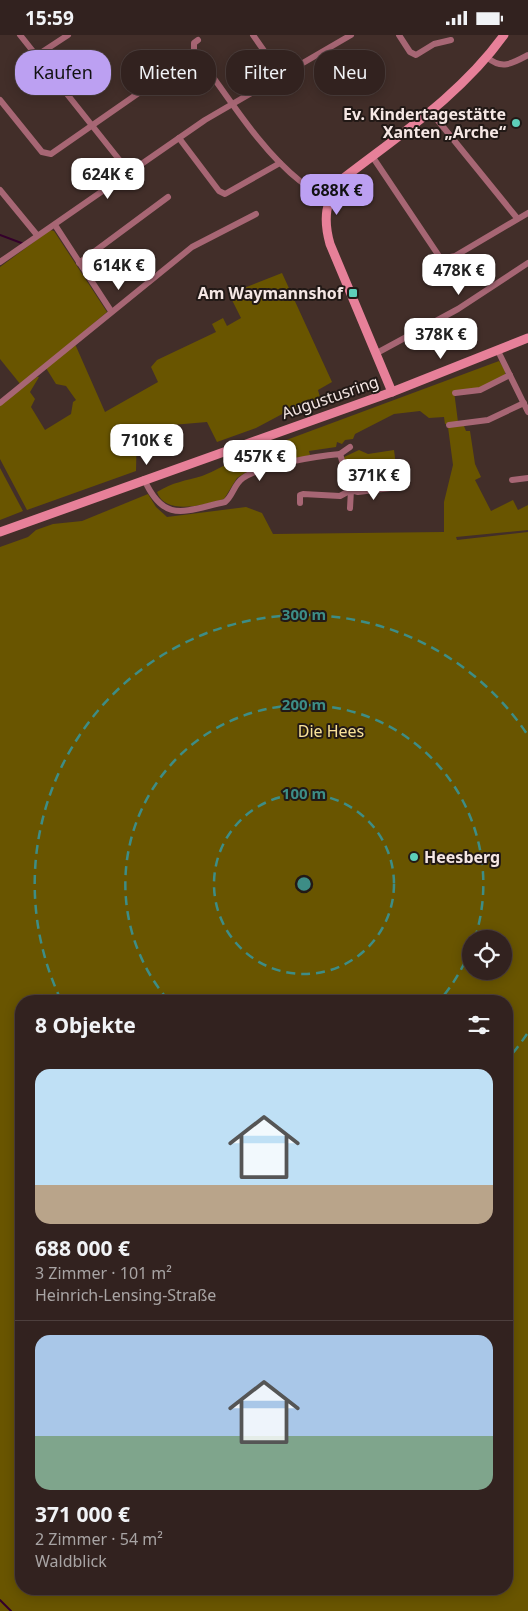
<!DOCTYPE html>
<html lang="de">
<head>
<meta charset="utf-8">
<style>
  :root { --surface:#32221f; --page:#3a2a28; --text:#f1f3f6; --muted:#a8a4a4; --line:#4d3f3d; --accent:#bca0f2 }
  body { margin:0; font-family:"Noto Sans",sans-serif; background:var(--page); color:var(--text); height:100vh; display:flex; flex-direction:column; font-size:19px; white-space:nowrap }
  * { box-sizing:border-box; margin:0 }
  p { font-size:16px; color:var(--muted) }
  .icon { flex:none; width:28px; height:28px; fill:none; stroke:currentColor; stroke-width:2; stroke-linecap:round; stroke-linejoin:round }
  .map { position:relative; flex:1; overflow:hidden }
  .sheet { position:absolute; left:15px; top:960px; width:498px; height:600px; display:flex; flex-direction:column; background:var(--surface); border-radius:20px; box-shadow:0 2px 12px #0003,0 0 0 1px var(--line) }
  .sheet>* { flex:none }
  .top-card { position:absolute; left:15px; top:15px; width:499px; height:45px; display:flex; gap:10px }
  .buttons { position:absolute; left:462px; top:895px; display:grid; gap:10px }
  .buttons a { display:grid; place-items:center; width:50px; height:50px; border-radius:50%; background:var(--surface); box-shadow:0 2px 12px #0003,0 0 0 1px var(--line); font-size:25px }
  .price { position:absolute; translate:-50% -42px; padding:0 11px; border-radius:10px; background:#fff; color:#222; font-size:16px; line-height:32px; filter:drop-shadow(0 1px 2px #0008) }
  .price::after { content:''; position:absolute; left:50%; top:30px; width:15px; height:11px; margin-left:-8px; background:inherit; clip-path:polygon(0 0,100% 0,50% 100%) }
  .price.selected { background:var(--accent); color:#111 }
  ul { padding:0; list-style:none }
  li { display:grid; align-content:center; gap:10px; height:265px; padding:0 20px }
  li+li { border-top:1px solid var(--line) }
  li span { display:grid; place-items:center; height:155px; border-radius:15px; color:#555 }
  li>.icon { margin-inline-start:auto }
  span .icon { width:90px; height:90px; fill:#fffc; stroke-width:1 }
  li b { font-size:21px }
  h2 { display:flex; justify-content:space-between; align-items:center; height:60px; padding:0 20px; font-size:21px }
  .pill { padding:0 18px; border-radius:20px; background:var(--surface); box-shadow:0 2px 12px #0003,0 0 0 1px var(--line); font-size:18px; line-height:45px }
  .pill.selected { background:var(--accent); color:#111 }
  .status { display:flex; justify-content:space-between; align-items:center; height:35px; padding:0 25px; background:var(--surface); direction:ltr }
  .status svg { height:14px; fill:currentColor }
  .map>svg:first-child { display:block }
</style>
</head>
<body>
<div class="status"><b>15:59</b><svg viewBox="0 0 49 12"><path d="M0 12V9h3v3zM5 12V6h3v6zM10 12V3h3v9zM15 12V0h3v12zM26 1h20v11H26zM47 4h2v5h-2z"/></svg></div>
<div class="map">
<svg width="528" height="1576" viewBox="0 0 528 1576">
  <rect width="100%" height="100%" fill="#422e29"/>
  <g fill="#695500" fill-rule="evenodd">
    <polygon points="50,195 54,196 107,277 21,350 0,324 0,232"/>
    <polygon points="282,238 332,347 318,355 321,366 286,377 256,393 217,407 207,387 137,393 136,436 27,475 0,424 0,370 37,342 39,342 30,357 35,364 31,372 45,395 71,379 73,367 76,365 66,351 56,349 46,333 75,309 105,377 158,347 151,332 157,325 216,297 212,289 223,283 227,291 241,283 229,259"/>
    <path d="M499,326L505,335V340L479,353L454,356L458,387L445,389L444,382L429,383L420,376L394,379L355,399L353,404L345,405L342,409L337,407L336,412L309,416L310,420L245,438L237,443L224,464C205,470 165,481 157,457C173,447 185,446 202,441C215,436 226,429 238,423Z"/>
    <path d="M460,390L464,391L466,396H470L475,429L481,442L475,445L491,476L513,465L518,475L528,470V495L456,502L457,505L528,497V1576H0V512L28,502L36,495L53,489L82,486L148,459L156,472L167,482L246,472L262,478L273,499L444,497V467L453,430L448,392ZM471,904H504V936H471ZM21,966H506V1554H21Z"/>
    <polygon points="359,415 368,419 394,415 398,446 393,447 392,451 359,455 353,454 344,422"/>
    <polygon points="0,433 23,476 0,485"/>
  </g>
  <g fill="none" stroke-linecap="round" stroke-linejoin="round">
    <g stroke="#34002b" stroke-width="2">
      <polyline points="0,200 24,209"/>
      <polyline points="0,1565 11,1576"/>
    </g>
    <g stroke="#a76674" stroke-width="6">
      <polyline points="20,0 129,137"/>
      <polyline points="253,0 281,40"/>
      <polyline points="399,0 410,17 416,20 434,9 451,5"/>
      <path d="M198,5L194,8V16C226,58 259,114 300,146C309,153 320,157 330,163"/>
      <polyline points="36,21 68,0"/>
      <path d="M488,23C502,35 513,28 528,20"/>
      <polyline points="0,65 42,117 51,119 143,55"/>
      <polyline points="431,77 517,183"/>
      <polyline points="179,103 219,156 225,159 280,128"/>
      <polyline points="372,121 441,224 455,221 528,178"/>
      <polyline points="0,155 37,200"/>
      <polyline points="55,190 111,276"/>
      <polyline points="0,227 205,85 351,0"/>
      <polyline points="79,228 168,162"/>
      <polyline points="498,316 528,377"/>
      <polyline points="375,319 458,274 528,228"/>
      <polyline points="455,358 480,355 510,340"/>
      <polyline points="0,368 192,212 256,179"/>
      <polyline points="449,390 488,385 524,368"/>
      <polyline points="340,419 350,412"/>
      <path d="M144,444C164,489 184,476 225,467C233,461 234,449 243,443C262,430 317,421 340,419L351,455L340,461L303,459L300,460V468"/>
      <polyline points="512,445 528,443"/>
      <polyline points="350,473 351,455 358,457 399,452"/>
    </g>
    <g stroke="#e78099" stroke-width="9">
      <path d="M392,357L330,209C323,184 325,166 341,145C399,100 461,60 504,0"/>
      <polyline points="0,497 392,357 528,303"/>
    </g>
  </g>
  <g fill="none" stroke="#3d8d86" stroke-width="2.5" stroke-dasharray="9 6">
    <circle cx="304" cy="849" r="90"/>
    <path d="M471 913A179 179 0 0 1 440 965M168 965A179 179 0 1 1 475 903"/>
    <path d="M527 999A269 269 0 0 1 507 1025M61 965A269 269 0 0 1 527 699"/>
  </g>
  <g fill="#5dceb9" stroke="#221916" stroke-width="2">
    <circle cx="516" cy="88" r="5"/>
    <rect x="348" y="253" width="10" height="10" rx="2.5"/>
    <circle cx="414" cy="822" r="5"/>
  </g>
  <g text-anchor="middle" dominant-baseline="central" stroke-width="4" stroke-linejoin="round" paint-order="stroke">
    <g font-size="16" font-weight="bold" fill="#f5e7e4" stroke="#221916" text-anchor="end">
      <text x="506" y="79">Ev. Kindertagestätte<tspan x="506" dy="18">Xanten „Arche“</tspan></text>
      <text x="343" y="258">Am Waymannshof</text>
      <text x="424" y="822" text-anchor="start">Heesberg</text>
    </g>
    <g font-size="16" fill="#f5e7e4" stroke="#221916">
      <text transform="translate(330 362) rotate(-19)">Augustusring</text>
    </g>
    <g font-size="16" fill="#fae39a" stroke="#221916">
      <text x="331" y="696">Die Hees</text>
    </g>
  </g>
  <circle cx="304" cy="849" r="8" fill="#3d8d86" stroke="#221916" stroke-width="2.5"/>
  <g font-size="15" text-anchor="middle" font-weight="bold" fill="#3d8d86" stroke="#221916" stroke-width="4" stroke-linejoin="round" paint-order="stroke">
    <text x="304" y="585">300 m</text>
    <text x="304" y="675">200 m</text>
    <text x="304" y="764">100 m</text>
  </g>
</svg>
<div class="buttons">
<a><svg class="icon" aria-label="locate" viewBox="0 0 24 24"><circle cx="12" cy="12" r="6"/><path d="M12 2v4M12 18v4M2 12h4M18 12h4"/></svg></a>
</div>
<b class="price" style="left:108px;top:165px">624K €</b>
<b class="price selected" style="left:337px;top:181px">688K €</b>
<b class="price" style="left:119px;top:256px">614K €</b>
<b class="price" style="left:459px;top:261px">478K €</b>
<b class="price" style="left:441px;top:325px">378K €</b>
<b class="price" style="left:147px;top:431px">710K €</b>
<b class="price" style="left:260px;top:447px">457K €</b>
<b class="price" style="left:374px;top:466px">371K €</b>
<div class="top-card">
<a class="pill selected">Kaufen</a>
<a class="pill">Mieten</a>
<a class="pill">Filter</a>
<a class="pill">Neu</a>
</div>
<section class="sheet">
<h2>8 Objekte<svg class="icon" aria-label="filters" viewBox="0 0 24 24"><path d="M4 7h16M4 17h16"/><circle cx="9" cy="7" r="2"/><circle cx="15" cy="17" r="2"/></svg></h2>
<ul>
<li><span style="background:linear-gradient(#bfe0f5 75%,#b9a48a 0)"><svg class="icon" aria-label="home" viewBox="0 0 24 24"><path d="M3 11l9-7 9 7M6 9v11h12V9"/></svg></span><div><b>688 000 €</b><p>3 Zimmer · 101 m²</p><p>Heinrich-Lensing-Straße</p></div></li>
<li><span style="background:linear-gradient(#a9c7e8 65%,#7fa58c 0)"><svg class="icon" aria-label="home" viewBox="0 0 24 24"><path d="M3 11l9-7 9 7M6 9v11h12V9"/></svg></span><div><b>371 000 €</b><p>2 Zimmer · 54 m²</p><p>Waldblick</p></div></li>
</ul>
</section>
</div>
</body>
</html>
